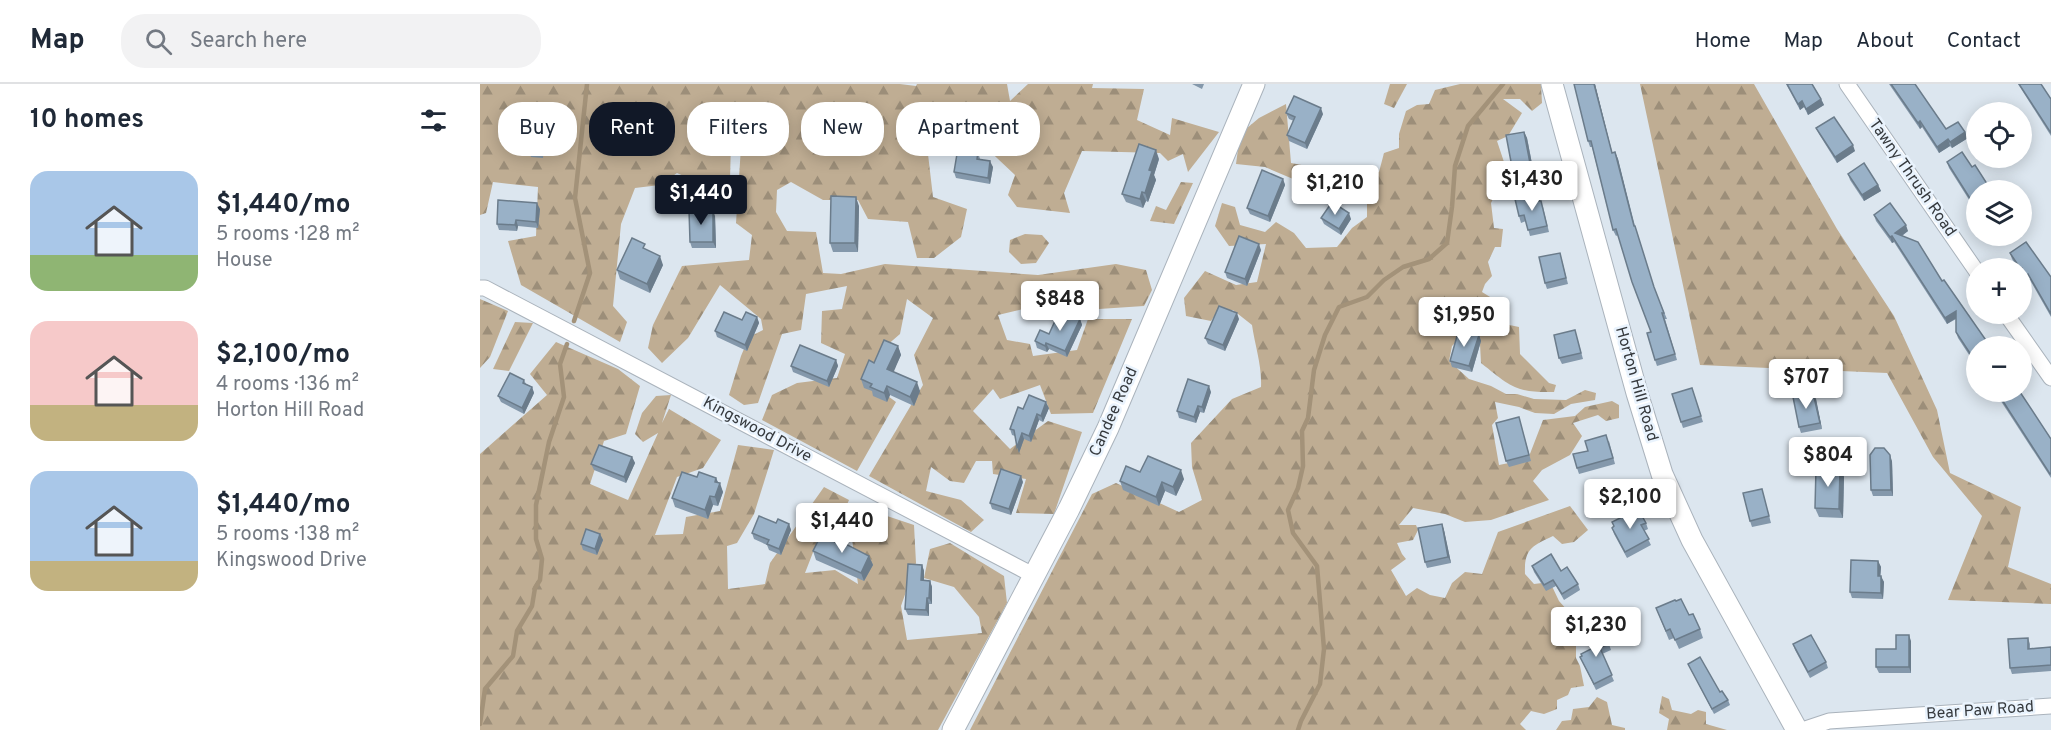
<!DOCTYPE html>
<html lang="en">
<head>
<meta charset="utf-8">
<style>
  :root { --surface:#fff; --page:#f2f2f3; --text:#1f2937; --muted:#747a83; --line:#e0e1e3; --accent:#111827 }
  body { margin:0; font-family:Overpass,sans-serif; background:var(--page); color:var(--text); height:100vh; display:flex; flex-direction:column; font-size:22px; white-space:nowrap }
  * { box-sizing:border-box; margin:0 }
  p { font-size:20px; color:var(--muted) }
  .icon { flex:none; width:33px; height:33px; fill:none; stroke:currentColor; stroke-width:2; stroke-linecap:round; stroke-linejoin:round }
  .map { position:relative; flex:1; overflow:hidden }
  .side { display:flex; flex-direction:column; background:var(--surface); width:480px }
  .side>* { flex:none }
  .top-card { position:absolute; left:18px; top:18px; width:570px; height:54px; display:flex; gap:12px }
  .buttons { position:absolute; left:1486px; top:18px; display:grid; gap:12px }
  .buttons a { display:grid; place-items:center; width:66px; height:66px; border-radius:50%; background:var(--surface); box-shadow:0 3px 15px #0003; font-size:30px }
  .price { position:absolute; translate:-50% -51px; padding:0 14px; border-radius:6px; background:#fff; color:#222; font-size:20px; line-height:39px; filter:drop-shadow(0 2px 3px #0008) }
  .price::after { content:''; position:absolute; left:50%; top:36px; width:18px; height:14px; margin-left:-9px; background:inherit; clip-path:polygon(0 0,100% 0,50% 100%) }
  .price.active { background:var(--accent); color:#fff }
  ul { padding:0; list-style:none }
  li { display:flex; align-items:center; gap:18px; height:150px; padding:0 30px }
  li span { display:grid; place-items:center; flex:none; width:168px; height:120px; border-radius:18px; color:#555 }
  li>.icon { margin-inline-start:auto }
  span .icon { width:72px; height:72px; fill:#fffc; stroke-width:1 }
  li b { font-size:26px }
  h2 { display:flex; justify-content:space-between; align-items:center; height:72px; padding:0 30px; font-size:26px }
  .pill { padding:0 21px; border-radius:24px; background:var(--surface); box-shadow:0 3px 15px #0003; font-size:21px; line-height:54px }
  .pill.active { background:var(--accent); color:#fff }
  header { display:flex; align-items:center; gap:36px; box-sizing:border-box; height:84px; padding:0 30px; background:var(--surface); border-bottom:2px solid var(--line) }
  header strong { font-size:28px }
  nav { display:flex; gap:33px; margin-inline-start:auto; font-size:21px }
  .search { width:420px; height:54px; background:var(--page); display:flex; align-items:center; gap:15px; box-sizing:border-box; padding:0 21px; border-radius:24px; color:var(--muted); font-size:22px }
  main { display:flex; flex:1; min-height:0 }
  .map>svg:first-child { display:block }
</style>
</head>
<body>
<header>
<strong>Map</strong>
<div class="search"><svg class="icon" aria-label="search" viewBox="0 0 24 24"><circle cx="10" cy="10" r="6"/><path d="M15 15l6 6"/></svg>Search here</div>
<nav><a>Home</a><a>Map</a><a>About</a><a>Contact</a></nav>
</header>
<main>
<section class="side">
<h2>10 homes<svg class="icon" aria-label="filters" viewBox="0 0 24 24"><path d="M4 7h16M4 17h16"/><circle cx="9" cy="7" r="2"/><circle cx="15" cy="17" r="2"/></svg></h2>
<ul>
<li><span style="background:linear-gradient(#a9c7e8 70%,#8fb573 0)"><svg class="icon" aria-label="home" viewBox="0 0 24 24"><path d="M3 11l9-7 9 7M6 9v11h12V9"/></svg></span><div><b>$1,440/mo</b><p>5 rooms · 128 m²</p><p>House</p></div></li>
<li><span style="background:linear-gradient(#f6c9c9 70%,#c2b280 0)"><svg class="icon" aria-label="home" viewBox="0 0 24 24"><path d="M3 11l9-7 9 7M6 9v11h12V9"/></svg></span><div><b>$2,100/mo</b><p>4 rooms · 136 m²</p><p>Horton Hill Road</p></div></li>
<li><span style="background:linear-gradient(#a9c7e8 75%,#c2b280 0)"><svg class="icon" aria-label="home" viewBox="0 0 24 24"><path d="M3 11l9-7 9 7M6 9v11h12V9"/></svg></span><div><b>$1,440/mo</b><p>5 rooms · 138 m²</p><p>Kingswood Drive</p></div></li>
</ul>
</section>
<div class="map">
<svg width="1571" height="646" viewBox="0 0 1571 646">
  <defs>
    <pattern id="forest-firs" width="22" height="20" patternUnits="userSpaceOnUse" patternTransform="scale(1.5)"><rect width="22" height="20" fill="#bfad93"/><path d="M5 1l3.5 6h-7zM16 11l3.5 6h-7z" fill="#9c8e79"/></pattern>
  </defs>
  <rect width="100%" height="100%" fill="#dce6ef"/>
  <g fill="url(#forest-firs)">
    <polygon points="0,0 420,0 436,2 437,0 527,0 530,17 548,0 613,0 612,4 664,5 657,36 690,51 692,34 739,48 708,88 703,70 688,77 680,69 602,67 584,109 590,129 537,123 528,111 535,91 500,58 446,53 453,113 487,125 481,153 454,174 437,174 428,138 388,135 378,116 343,116 311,98 297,106 296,128 307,147 336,148 343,189 361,190 405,180 558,191 636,180 666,186 672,206 664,222 604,226 588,214 518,231 527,256 550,260 553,272 597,266 608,235 652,235 613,329 571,330 560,301 520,315 513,305 493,327 530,365 568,337 602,348 574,430 536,429 546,395 513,390 512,377 496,377 484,399 470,397 451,383 446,407 481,416 504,436 491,448 389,392 443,301 434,271 453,234 427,215 420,250 398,269 393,301 416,318 377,387 282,336 292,311 317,299 357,294 365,270 341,259 342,227 362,225 367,202 326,210 321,246 302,250 278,319 264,321 249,311 261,272 269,253 283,246 281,235 240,201 208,254 182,279 168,264 173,241 202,182 269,176 272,151 256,139 261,63 251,59 250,95 232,105 197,89 180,101 155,104 141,140 133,222 147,238 140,258 41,201 28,157 56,152 58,103 13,98 6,129 0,131"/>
    <polygon points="910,0 927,0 914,24 904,20"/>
    <path d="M980,0H1061L1062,19L1052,27L1040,15H1023L1042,29L1028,52L1017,57L1027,87L1011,119L1014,144L1023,145L1021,163H1015L1008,178L1012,192L1005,200L1002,208L1015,216L1020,239L1039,243L1040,270L1069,299L1076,301L1074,308C1035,309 1030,302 1001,279L1000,260L986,248L972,262L969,277L989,295L1011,302L1026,310H1037L1054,315L1086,316L1105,306L1116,309L1115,316L1091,320L1074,330L1055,329L1039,323L1015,318L1018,334L1012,341L1019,381L1048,375L1063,336L1095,332L1105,323L1132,317L1139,321V334L1126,337L1118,331L1093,339L1102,352L1090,371L1062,386L1053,397L1069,416L1011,436L985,438L965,430L933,424L919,441H936L938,446L933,456L917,459L922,470L926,475L911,486L926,512L937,504L950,511L965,514L972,499L985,488L1002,490L1018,448L1090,422L1108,446L1094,458L1082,460L1073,452C1052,462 1044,465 1045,490L1054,500L1070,498L1079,517L1096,536V574L1100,582L1104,602L1091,604L1088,611L1077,616V625L1064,630L1051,627L1040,640L1046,646H490L612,410L636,399L699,428L722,416L712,383L711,359L752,315L781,303C782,281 775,262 772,241L753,226L737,228L731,237L706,232L704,214L725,187L756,201L777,198L786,160L749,162L735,142L742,119L755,123L760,141L785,148L796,138L814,149L826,164L857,163L872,144L887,133V120L870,119L864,102L832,103L785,83L756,80L760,50L779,34L806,20L811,79L848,86L899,88L904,69L919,64V50L926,27L937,21L949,20L955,6Z"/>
    <polygon points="1160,0 1274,0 1357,145 1414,232 1457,326 1470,389 1541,423 1528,483 1571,500 1571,520 1468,516 1502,432 1453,373 1407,289 1220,281"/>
    <polygon points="701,98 713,99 694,140 670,137 676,122 686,126"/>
    <polygon points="545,150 562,151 569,159 556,179 541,180 529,168 530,156"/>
    <polygon points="0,215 28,227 10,273 0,284"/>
    <polygon points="35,238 53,239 29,287 13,285"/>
    <polygon points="76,258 138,285 160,302 146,350 124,357 110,400 148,416 178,349 163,358 155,350 162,329 176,312 191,311 182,339 189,325 241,356 223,384 197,393 175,451 203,450 206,433 240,427 258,361 294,366 274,430 257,459 247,462 248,505 285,500 290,479 344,403 369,416 352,455 337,458 325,489 355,486 378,500 370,440 377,422 434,441 436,479 421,522 427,556 502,549 499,533 474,503 444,494 450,465 470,459 524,492 527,519 458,646 0,646 0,370 67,311 50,290"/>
    <polygon points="1182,612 1189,615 1192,626 1211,630 1218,626 1226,628 1226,640 1247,646 1187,646 1189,635 1179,629"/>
    <polygon points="1117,613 1127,618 1132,641 1145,644 1145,646 1076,646 1082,637 1091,636 1093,625 1109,623"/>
  </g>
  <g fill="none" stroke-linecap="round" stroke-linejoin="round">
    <g stroke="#a39279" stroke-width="4.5">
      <polyline points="94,237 110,189 95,114 107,0"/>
      <polyline points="0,640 5,605 33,572 37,547 52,522 55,504 60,496 62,475 56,455 56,421 69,358 84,313 80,280 87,260"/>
      <polyline points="818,646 821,637 840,600 844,565 837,482 813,449 808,426 818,404 823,382 822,347 828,334 834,286 845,251 859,223 887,213 904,196 923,183 949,175 967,159 972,123 975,82 988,42 1023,0"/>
    </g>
    <defs>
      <g id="street">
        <polyline points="1367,0 1497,188"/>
        <polyline points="0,204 5,204 553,491"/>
        <polyline points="1526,230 1571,294"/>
        <polyline points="1322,646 1349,637 1571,622"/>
      </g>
      <g id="secondary">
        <polyline points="1072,0 1157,309 1182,390 1212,456 1317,646"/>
        <polyline points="473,646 589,425 628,344 774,0"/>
      </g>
    </defs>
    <use href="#street" stroke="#aab3bc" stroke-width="17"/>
    <use href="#secondary" stroke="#aab3bc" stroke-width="23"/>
    <use href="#street" stroke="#fff" stroke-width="15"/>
    <use href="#secondary" stroke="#fff" stroke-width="21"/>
  </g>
  <g fill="#8498ab">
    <polygon points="712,0 724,0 722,5"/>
    <polygon points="1094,0 1115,0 1132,69 1135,68 1138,75 1155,142 1175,207 1187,235 1185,235 1197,276 1177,282 1175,276 1171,248 1138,151 1136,152 1133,146 1112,63 1110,63 1108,57"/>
    <polygon points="1306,0 1332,0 1341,15 1344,21 1328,31 1324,23 1320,26"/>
    <polygon points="1409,0 1435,0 1466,45 1485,48 1488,54 1472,64 1470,62 1459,69 1442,43 1440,45"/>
    <polygon points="1538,0 1561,0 1571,15 1571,52"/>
    <polygon points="806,29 843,30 827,65 809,57 807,51 814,37 809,35"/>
    <polygon points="1336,44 1375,67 1357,79 1339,50"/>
    <polygon points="1044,48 1047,54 1053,85 1034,89 1032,83"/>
    <polygon points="63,60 64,63 63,74 51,73 50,70"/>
    <polygon points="498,68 500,75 513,83 510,100 476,94 474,88"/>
    <polygon points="679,75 674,91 676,96 668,118 666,117 663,124 646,118 642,110"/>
    <polygon points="1467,78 1497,106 1497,122 1496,120 1493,122 1469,84"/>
    <polygon points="1368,90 1398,101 1401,107 1384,117 1370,96"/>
    <polygon points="803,95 805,101 790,138 770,130 767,124"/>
    <polygon points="1059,117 1063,123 1069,148 1050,152 1046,137 1041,139 1039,132"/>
    <polygon points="379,122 378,168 353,168 350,159"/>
    <polygon points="60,125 58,144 38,142 37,147 19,146 17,140"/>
    <polygon points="1394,131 1428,147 1422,152 1497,262 1497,283 1478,254 1476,248 1476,235 1467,240 1414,158 1412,159 1396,137"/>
    <polygon points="235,132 236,164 212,164 210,158"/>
    <polygon points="841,134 871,135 861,151 844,140"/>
    <polygon points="781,166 767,202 747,194 745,188"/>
    <polygon points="1080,169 1088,200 1067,205 1065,199"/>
    <polygon points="1530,169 1571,193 1571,233 1550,196 1547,198 1542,190 1542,184 1538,184 1532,175"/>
    <polygon points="183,181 170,209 140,195 137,186"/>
    <polygon points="277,233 279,239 267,267 237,253 235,247 262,236"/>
    <polygon points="600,235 602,241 587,273 569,265 567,268 557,264 555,257"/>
    <polygon points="759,235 745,267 728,260 725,254"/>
    <polygon points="1095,246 1103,275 1082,280 1079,274"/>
    <polygon points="999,251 1001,257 992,288 972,283 970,277"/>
    <polygon points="418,262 421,271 413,287 440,307 434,322 410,311 407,318 393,312 392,307 384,304 381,295 394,279"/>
    <polygon points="356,276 358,282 349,303 313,288 311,282"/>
    <polygon points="44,296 46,300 52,303 54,309 44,330 21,318 18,312"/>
    <polygon points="1212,304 1223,338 1203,344 1192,310"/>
    <polygon points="731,308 724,329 720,328 716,339 699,334 697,327"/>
    <polygon points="1515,308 1540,308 1571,355 1571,394"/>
    <polygon points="1336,315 1342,345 1321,349 1319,343"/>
    <polygon points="569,324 563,338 559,336 551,358 544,355 539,369 535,352 532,351 530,345 543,325"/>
    <polygon points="1039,333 1051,377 1029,383 1026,377"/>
    <polygon points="1129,357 1135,380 1099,390 1097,384 1108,367"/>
    <polygon points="152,373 155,379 146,399 114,386 111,380"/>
    <polygon points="1412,377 1413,412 1393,412 1391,406"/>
    <polygon points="1360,384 1364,393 1363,434 1339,433 1335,424"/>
    <polygon points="660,388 704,395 696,412 685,407 679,422 643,406 640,397"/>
    <polygon points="217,393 236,394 243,408 238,422 233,421 228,435 195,423 192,414"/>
    <polygon points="543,398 531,431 512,425 510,419"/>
    <polygon points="1282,405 1291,439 1272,443 1270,437"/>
    <polygon points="1132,438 1166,439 1168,445 1164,447 1171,461 1147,474 1134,450 1132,444 1134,443"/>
    <polygon points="309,440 311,446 301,471 289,466 287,461 274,455 272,449"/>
    <polygon points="962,440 964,446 971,479 947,484 945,478"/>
    <polygon points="120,450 123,456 117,471 103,466 101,460"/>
    <polygon points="357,459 389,472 393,481 384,497 336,476 333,467"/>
    <polygon points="1398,477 1401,483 1400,492 1404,498 1403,515 1372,514 1370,508"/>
    <polygon points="442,481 444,487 444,497 450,497 452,503 452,520 449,520 449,532 428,531 425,525"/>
    <polygon points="1052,482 1081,487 1098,500 1100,506 1084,516 1076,502 1066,507 1054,488"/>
    <polygon points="1176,524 1209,531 1220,545 1223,554 1199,565 1194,554 1189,556"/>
    <polygon points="1107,551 1129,560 1131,566 1122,570 1134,597 1116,606 1100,573 1112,564"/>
    <polygon points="1548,554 1550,560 1550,564 1571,563 1571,587 1532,590 1530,584"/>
    <polygon points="1431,557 1431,589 1399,589 1396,583 1416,565"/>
    <polygon points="1313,560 1346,578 1348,584 1330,594 1315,566"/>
    <polygon points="1208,580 1240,608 1248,616 1250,621 1234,630"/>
  </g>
  <g fill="#6b7c8b">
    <polygon points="1114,0 1115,0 1134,76 1120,25"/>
    <polygon points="1341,15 1344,21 1328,31 1326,25"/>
    <polygon points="1322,17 1324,23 1320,26 1318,20"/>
    <polygon points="841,24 843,30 827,65 825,59"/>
    <polygon points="1440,37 1442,43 1440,45 1438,39"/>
    <polygon points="1044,48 1047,54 1053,85 1050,79"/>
    <polygon points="1485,48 1488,54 1472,64 1470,58"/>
    <polygon points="1468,55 1470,62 1459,69 1457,63"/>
    <polygon points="1373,61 1375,67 1357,79 1355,73"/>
    <polygon points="676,66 679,75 674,91 676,96 668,118 665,109 669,86"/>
    <polygon points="1135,68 1138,75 1156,149 1154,142"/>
    <polygon points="510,77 513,83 510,100 508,94"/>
    <polygon points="803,95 805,101 790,138 788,132"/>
    <polygon points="1398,101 1401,107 1384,117 1382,111"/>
    <polygon points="662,108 666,117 663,124 660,115"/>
    <polygon points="376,113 379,122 378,168 375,159"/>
    <polygon points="1493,114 1496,120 1493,122 1491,116"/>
    <polygon points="57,119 60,125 58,144 56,138"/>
    <polygon points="233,126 235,132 236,164 233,158"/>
    <polygon points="869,129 871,135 861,151 859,145"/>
    <polygon points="36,136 38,142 37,147 35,141"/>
    <polygon points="1426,141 1428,147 1417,155 1415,149"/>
    <polygon points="1412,152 1414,158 1412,159 1410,153"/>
    <polygon points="1518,152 1529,152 1520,158"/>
    <polygon points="779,160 781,166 767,202 765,195"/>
    <polygon points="180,172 183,181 170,209 167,200"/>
    <polygon points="1548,190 1550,196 1547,198 1545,192"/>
    <polygon points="1476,227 1478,233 1467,240 1465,234"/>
    <polygon points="757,229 759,235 745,267 743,261"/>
    <polygon points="277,233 279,239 267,267 265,261"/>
    <polygon points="600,235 602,241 587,273 585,267"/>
    <polygon points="999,251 1001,257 992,288 989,282"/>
    <polygon points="566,259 569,265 567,268 565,262"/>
    <polygon points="418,262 421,271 411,294 407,285"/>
    <polygon points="356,276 358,282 349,303 347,297"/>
    <polygon points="437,298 440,307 434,322 430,313"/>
    <polygon points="407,302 410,311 407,318 404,309"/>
    <polygon points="729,302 731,308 724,329 722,323"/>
    <polygon points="52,303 54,309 44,330 42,324"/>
    <polygon points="1333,309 1336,315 1342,345 1340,339"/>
    <polygon points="566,318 569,324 563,338 561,332"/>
    <polygon points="718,322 720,328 716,339 714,333"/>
    <polygon points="557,330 559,336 551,358 549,352"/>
    <polygon points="542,349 544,355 539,369 537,363"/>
    <polygon points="1410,371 1412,377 1413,412 1411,406"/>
    <polygon points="152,373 155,379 146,399 144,393"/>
    <polygon points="1360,384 1364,393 1363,434 1359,425"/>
    <polygon points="701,386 704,395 696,412 693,403"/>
    <polygon points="541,392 543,398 531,431 529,425"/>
    <polygon points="236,394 239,401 240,399 243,408 238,422 235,413 235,398"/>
    <polygon points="682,398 685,407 679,422 676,413"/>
    <polygon points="230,412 233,421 228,435 225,426"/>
    <polygon points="309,440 311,446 301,471 299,465"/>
    <polygon points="962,440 964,446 971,479 968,473"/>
    <polygon points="120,450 123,456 117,471 115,465"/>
    <polygon points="389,472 393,481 384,497 381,489"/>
    <polygon points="1398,477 1401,483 1400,498 1398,492"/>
    <polygon points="442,481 444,487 444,503 441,496"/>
    <polygon points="1401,492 1404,498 1403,515 1401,509"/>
    <polygon points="450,497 452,503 452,520 449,514"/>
    <polygon points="447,514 449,520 449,532 446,526"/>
    <polygon points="1429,551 1431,557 1431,589 1429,583"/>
  </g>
  <g fill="#99b1c7" stroke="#6b7c8b" stroke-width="1.5">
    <polygon points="1094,0 1114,0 1132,69 1135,68 1154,142 1155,142 1174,203 1184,229 1182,229 1195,270 1175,276 1167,249 1171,248 1152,198 1136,145 1133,146 1111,57 1108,57"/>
    <polygon points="1307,0 1332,0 1341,15 1326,25 1322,17 1318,20"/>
    <polygon points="1411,0 1435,0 1466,45 1478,38 1485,48 1470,58 1468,55 1457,63 1440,37 1438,39"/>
    <polygon points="1539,0 1561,0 1571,15 1571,49"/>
    <polygon points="814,12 841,24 825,59 807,51 815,33 806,29"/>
    <polygon points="1354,33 1373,61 1355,73 1336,44"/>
    <polygon points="1044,48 1050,79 1032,83 1026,51"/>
    <polygon points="51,59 63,60 62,71 50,70"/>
    <polygon points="659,60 676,66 669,86 672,87 665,109 662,108 660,115 642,110"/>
    <polygon points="478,64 498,68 497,75 510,77 508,94 474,88"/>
    <polygon points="1482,68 1492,83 1495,81 1511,106 1497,106 1497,119 1493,114 1491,116 1467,78"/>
    <polygon points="1384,79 1398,101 1382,111 1368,90"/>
    <polygon points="782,86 803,95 788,132 767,124"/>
    <polygon points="1057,110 1059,117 1061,117 1067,142 1048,146 1044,131 1039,132 1035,115"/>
    <polygon points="351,112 376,113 375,159 350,159"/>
    <polygon points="18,116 57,119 56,138 36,136 35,141 17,140"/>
    <polygon points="852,118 869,129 859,145 841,134"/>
    <polygon points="1410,119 1426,141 1415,149 1438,158 1462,197 1464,196 1510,262 1497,262 1497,280 1476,248 1476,227 1465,234 1412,152 1410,153 1394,131"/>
    <polygon points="209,126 233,126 233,158 210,158"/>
    <polygon points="759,152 779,160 765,195 745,188"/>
    <polygon points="152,154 165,160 163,164 180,172 167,200 137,186"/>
    <polygon points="1546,158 1571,193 1571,230 1548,190 1545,192 1542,187 1542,184 1540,184 1530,169"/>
    <polygon points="1080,169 1086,194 1065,199 1059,173"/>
    <polygon points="739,222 757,229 743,261 725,254"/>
    <polygon points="580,226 600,235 585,267 566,259 565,262 555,257 560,246 569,250"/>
    <polygon points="244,228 262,236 266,228 277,233 265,261 235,247"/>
    <polygon points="979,245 999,251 989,282 970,277"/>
    <polygon points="1095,246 1101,269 1079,274 1074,251"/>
    <polygon points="404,256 418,262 407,285 437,298 430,313 407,302 404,309 390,303 392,300 381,295 389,276 394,279"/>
    <polygon points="320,261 356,276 347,297 311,282"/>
    <polygon points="30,289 44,296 43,299 52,303 42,324 18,312"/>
    <polygon points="708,295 729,302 722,323 718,322 714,333 697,327"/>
    <polygon points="1212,304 1221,332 1201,338 1192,310"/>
    <polygon points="1517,308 1540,308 1571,355 1571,389 1570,390"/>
    <polygon points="1333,309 1340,339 1319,343 1313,313"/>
    <polygon points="549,311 566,318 561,332 557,330 549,352 542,349 537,363 534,346 530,345 538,323 543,325"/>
    <polygon points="1039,333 1049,371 1026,377 1016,339"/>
    <polygon points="1126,351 1133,374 1097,384 1093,370 1108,367 1105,357"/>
    <polygon points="119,361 152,373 144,393 111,380"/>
    <polygon points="1395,364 1404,364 1410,371 1411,406 1391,406 1390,371"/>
    <polygon points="668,372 701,386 693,403 682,398 676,413 640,397 646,382 660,388"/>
    <polygon points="1336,384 1360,384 1359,425 1335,424"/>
    <polygon points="521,385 541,392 529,425 510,419"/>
    <polygon points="202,388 217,393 219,388 236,394 235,398 240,399 235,413 230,412 225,426 192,414"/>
    <polygon points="1282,405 1289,432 1270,437 1263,409"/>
    <polygon points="1158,425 1166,439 1161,441 1169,455 1145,468 1132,444 1134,442 1132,438"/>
    <polygon points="279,432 296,439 298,435 309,440 299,465 287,460 289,456 272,449"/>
    <polygon points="962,440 968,473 945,478 938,444"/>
    <polygon points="106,445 120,450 115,465 101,460"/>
    <polygon points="341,451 357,459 358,456 389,472 381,489 333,467"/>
    <polygon points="1071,470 1081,487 1087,483 1098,500 1082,510 1073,496 1064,501 1052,482"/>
    <polygon points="1371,476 1398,477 1398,492 1401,492 1401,509 1370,508"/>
    <polygon points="428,480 442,481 441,496 450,497 449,514 447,514 446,526 425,525"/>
    <polygon points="1201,515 1209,531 1213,530 1220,545 1195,556 1190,545 1186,547 1176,524 1195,516 1196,517"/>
    <polygon points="1121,544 1129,560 1120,564 1132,591 1114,600 1100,573 1102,572 1101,570 1113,564 1107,551"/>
    <polygon points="1331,551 1346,578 1328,588 1313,560"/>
    <polygon points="1416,551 1429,551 1429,583 1396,583 1396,565 1416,565"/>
    <polygon points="1548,554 1548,565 1571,563 1571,581 1530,584 1528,555"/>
    <polygon points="1220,573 1240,608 1242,607 1248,616 1232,625 1208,580"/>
  </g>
  <g text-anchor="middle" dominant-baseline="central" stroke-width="5" stroke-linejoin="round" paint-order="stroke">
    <g font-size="16" fill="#363a3e" stroke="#e9f3fd">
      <text transform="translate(1432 94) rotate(55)">Tawny Thrush Road</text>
      <text transform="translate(1156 300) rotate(74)">Horton Hill Road</text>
      <text transform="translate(634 328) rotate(-66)">Candee Road</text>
      <text transform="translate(277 346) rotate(28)">Kingswood Drive</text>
      <text transform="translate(1500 627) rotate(-4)">Bear Paw Road</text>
    </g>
  </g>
</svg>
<div class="buttons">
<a><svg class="icon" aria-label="locate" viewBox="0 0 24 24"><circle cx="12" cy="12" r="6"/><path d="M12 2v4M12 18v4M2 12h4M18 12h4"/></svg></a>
<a><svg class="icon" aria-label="layers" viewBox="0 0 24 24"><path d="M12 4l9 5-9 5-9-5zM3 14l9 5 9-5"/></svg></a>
<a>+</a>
<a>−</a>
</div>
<b class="price" style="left:1052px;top:128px">$1,430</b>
<b class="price" style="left:855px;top:132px">$1,210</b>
<b class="price active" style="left:221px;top:142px">$1,440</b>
<b class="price" style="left:580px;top:248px">$848</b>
<b class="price" style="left:984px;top:264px">$1,950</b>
<b class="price" style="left:1326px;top:326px">$707</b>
<b class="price" style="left:1348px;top:404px">$804</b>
<b class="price" style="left:1150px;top:446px">$2,100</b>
<b class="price" style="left:362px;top:470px">$1,440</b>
<b class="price" style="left:1116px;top:574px">$1,230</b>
<div class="top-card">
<a class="pill">Buy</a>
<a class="pill active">Rent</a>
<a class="pill">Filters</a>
<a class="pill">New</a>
<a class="pill">Apartment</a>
</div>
</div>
</main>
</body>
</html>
